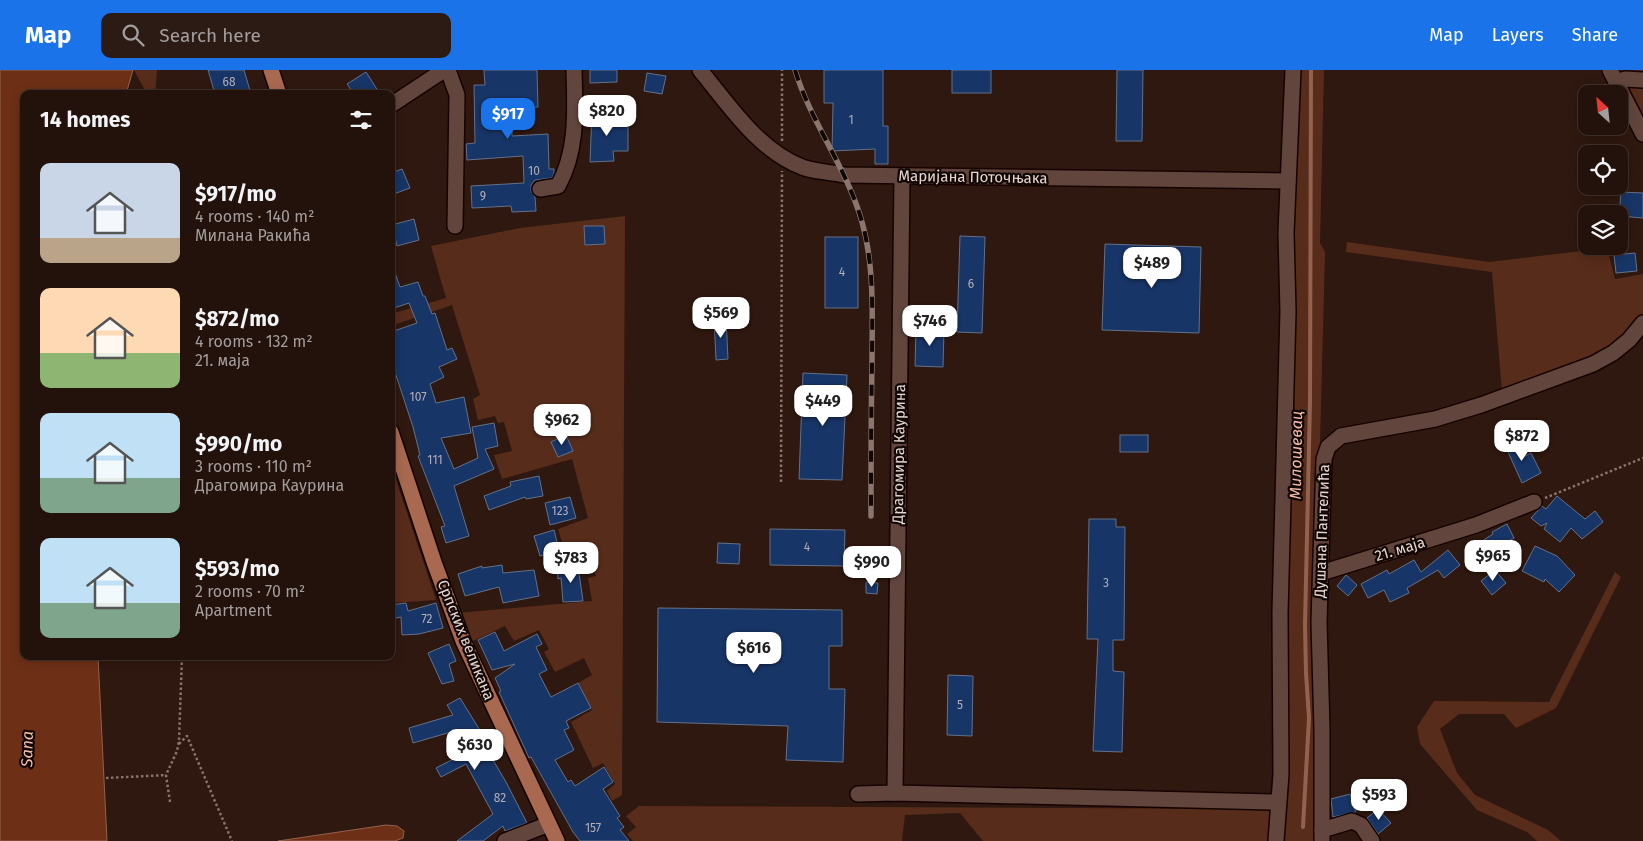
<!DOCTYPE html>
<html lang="en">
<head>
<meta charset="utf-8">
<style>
  :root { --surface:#23120b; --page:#2b1b14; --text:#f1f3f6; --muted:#a39e9d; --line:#40322c; --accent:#1a73e8 }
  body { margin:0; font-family:"Fira Sans",sans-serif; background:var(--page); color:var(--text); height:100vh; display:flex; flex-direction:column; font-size:19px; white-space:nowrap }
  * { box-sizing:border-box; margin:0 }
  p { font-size:16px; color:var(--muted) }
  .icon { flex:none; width:28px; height:28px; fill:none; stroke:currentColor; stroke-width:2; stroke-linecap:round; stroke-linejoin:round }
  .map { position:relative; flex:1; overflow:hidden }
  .side { position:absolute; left:20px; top:20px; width:375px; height:570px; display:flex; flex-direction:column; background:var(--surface); border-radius:10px; box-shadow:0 2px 12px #0003,0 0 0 1px var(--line) }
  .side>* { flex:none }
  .needle { width:32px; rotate:333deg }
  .controls { position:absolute; left:1578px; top:15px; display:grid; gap:10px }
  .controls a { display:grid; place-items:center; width:50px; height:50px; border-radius:10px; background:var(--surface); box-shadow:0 2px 12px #0003,0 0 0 1px var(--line); font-size:25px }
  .price { position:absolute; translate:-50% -42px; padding:0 11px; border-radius:10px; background:#fff; color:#222; font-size:16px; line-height:32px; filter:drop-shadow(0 1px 2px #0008) }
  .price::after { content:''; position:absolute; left:50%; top:30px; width:15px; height:11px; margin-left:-8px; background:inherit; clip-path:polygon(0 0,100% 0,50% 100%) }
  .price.current { background:var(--accent); color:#fff }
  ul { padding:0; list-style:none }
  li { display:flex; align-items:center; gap:15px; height:125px; padding:0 20px }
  li span { display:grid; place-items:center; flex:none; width:140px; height:100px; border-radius:10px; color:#555 }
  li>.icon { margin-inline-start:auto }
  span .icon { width:60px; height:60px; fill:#fffc; stroke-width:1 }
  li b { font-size:21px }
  h2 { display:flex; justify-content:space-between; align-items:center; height:60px; padding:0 20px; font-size:21px }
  header { display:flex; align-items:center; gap:30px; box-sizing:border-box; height:70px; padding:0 25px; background:var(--accent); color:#fff }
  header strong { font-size:24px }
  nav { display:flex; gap:28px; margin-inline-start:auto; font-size:18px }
  .search { width:350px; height:45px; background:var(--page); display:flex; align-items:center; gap:12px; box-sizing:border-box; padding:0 18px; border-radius:10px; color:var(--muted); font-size:19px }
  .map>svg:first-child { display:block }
</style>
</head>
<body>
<header>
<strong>Map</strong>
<div class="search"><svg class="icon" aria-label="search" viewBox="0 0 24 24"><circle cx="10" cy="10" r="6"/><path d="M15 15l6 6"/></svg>Search here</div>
<nav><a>Map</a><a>Layers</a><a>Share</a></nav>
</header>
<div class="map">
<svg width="1643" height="771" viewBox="0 0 1643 771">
  <rect width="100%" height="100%" fill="#2f180f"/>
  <g fill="#582c1b">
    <polygon points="134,0 157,0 155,24 147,24"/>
    <polygon points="1295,0 1324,0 1320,173 1325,182 1319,412 1317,771 1279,771"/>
    <polygon points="1615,0 1643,0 1643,53"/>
    <polygon points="625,146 622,725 612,731 607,721 615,714 603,693 593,698 571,652 592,640 578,613 592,605 584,588 555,602 544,582 549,579 539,560 514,571 505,556 471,572 458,543 592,531 588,508 596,506 586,477 565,482 558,459 588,448 572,389 502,409 494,385 512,381 504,352 498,353 495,346 478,350 473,329 480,325 452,235 391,256 391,244 446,228 431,176 520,158"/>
    <polygon points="1347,172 1489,192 1607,178 1615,209 1643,204 1643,244 1635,257 1597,290 1502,322 1492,202 1346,182"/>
    <polygon points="391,395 436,530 391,533"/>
    <polygon points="1615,502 1621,507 1556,638 1516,658 1504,644 1459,644 1440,659 1457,703 1475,725 1548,760 1561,771 1537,771 1527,762 1477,740 1420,674 1417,657 1434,631 1549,632"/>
    <polygon points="639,736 1272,739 1272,771 983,771 960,743 905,745 902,771 633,771 627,764 636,757 626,746"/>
  </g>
  <g fill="#6d3017" stroke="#92624e">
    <polygon points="0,0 133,0 126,24 24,24 24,586 98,586 107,771 0,771"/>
    <polygon points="386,755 397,756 404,761 403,768 395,771 278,771"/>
  </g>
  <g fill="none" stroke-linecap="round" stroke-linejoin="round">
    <polyline stroke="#92624e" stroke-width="4" points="1303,757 1309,648 1306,603 1305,555 1310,332 1311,0"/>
  </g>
  <g fill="#183567" stroke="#637189">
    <polygon points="208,0 244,0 251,24 215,24"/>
    <polygon points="484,0 537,0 538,37 520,38 520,29 499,30 499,55 512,55 512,66 548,64 549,99 554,99 554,103 552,108 535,110 531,115 531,121 535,127 536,141 512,142 511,136 472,138 471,116 524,113 523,86 467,90 466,74 475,73 474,15 485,15"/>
    <polygon points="590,0 617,0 617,12 590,13"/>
    <polygon points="824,0 883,0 883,56 888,56 888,94 875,94 875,79 832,81 833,33 824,33"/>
    <rect x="952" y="0" width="39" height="23"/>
    <polygon points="1117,0 1143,0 1142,71 1116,71"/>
    <polygon points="366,2 380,24 354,24 347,14"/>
    <polygon points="647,3 666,6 662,24 644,21"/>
    <polygon points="592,42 612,42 612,53 628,52 628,81 613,81 614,91 590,92"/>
    <polygon points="402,99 410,118 391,125 391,103"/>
    <polygon points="1621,122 1643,123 1643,148 1619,146"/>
    <polygon points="414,149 419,170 397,176 392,155"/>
    <polygon points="584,156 604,156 605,174 585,175"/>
    <polygon points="960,166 985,167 982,263 957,262"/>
    <rect x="825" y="167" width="33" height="71"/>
    <polygon points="1105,174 1201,177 1199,263 1102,260"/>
    <polygon points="1635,183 1637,201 1616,203 1614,185"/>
    <polygon points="393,197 400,217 418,212 423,226 425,226 432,244 435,243 447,280 452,278 457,289 439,297 444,307 430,314 436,333 464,327 471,363 441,368 454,399 478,388 472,357 494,353 498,376 485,379 494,399 454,416 469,466 446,473 441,457 445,456 418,386 420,385 413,357 391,290 391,262 417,253 409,233 391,239 391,198"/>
    <polygon points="714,248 726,248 728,289 716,290"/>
    <polygon points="916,258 944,259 943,297 915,296"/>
    <polygon points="803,303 847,305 842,410 799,409"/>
    <polygon points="566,365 573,381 558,387 551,372"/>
    <rect x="1120" y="365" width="28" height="17"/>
    <polygon points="1515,368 1523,387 1531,383 1541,403 1522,413 1504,373"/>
    <polygon points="539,406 543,426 526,429 525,427 489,440 484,426 511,416 510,412"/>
    <polygon points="1557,426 1585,449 1595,441 1603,452 1582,469 1571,458 1560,472 1544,459 1547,453 1541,456 1531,448 1542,436 1546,439"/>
    <polygon points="570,427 576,448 550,455 545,433"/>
    <polygon points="1089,449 1116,449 1116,457 1125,457 1124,570 1113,570 1113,601 1124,602 1122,682 1093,681 1098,569 1087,569"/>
    <polygon points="1507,454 1514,468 1486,484 1479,473 1493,464 1492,462"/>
    <polygon points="770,459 845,460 844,496 770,495"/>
    <polygon points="554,460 559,480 540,486 534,466"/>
    <polygon points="718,473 740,474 739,494 717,493"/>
    <polygon points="1535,476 1557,486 1575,505 1559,522 1545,509 1544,512 1522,501"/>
    <polygon points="1448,480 1460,495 1444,508 1438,500 1407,518 1409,523 1390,532 1384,520 1368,528 1361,514 1387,500 1389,504 1414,490 1421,502"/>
    <polygon points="502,495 503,503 534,500 539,526 503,533 499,517 465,526 458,504 482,496 482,498"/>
    <polygon points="578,496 583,531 563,532 561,508 558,509 557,498"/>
    <polygon points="1495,500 1506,513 1492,525 1481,511"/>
    <polygon points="1346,505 1357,515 1348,526 1337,516"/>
    <polygon points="866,512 878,513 877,524 866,523"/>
    <polygon points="406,533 408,541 436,533 443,558 419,564 402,565 401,547 391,549 391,535"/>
    <polygon points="658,538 842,540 842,576 829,576 829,619 845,619 843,692 786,690 788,656 657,652"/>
    <polygon points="495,562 504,581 537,564 542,574 536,577 547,600 539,604 551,627 578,613 591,638 566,651 569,658 564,660 574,680 555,690 568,712 571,710 575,716 604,697 613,712 603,719 620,746 617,748 624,757 620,760 629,771 580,771 573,762 531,687 529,688 499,622 501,621 495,608 515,594 492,600 478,570"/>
    <polygon points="449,574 456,591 449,594 454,611 442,614 428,583"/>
    <polygon points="948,605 973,606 972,666 947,665"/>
    <polygon points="460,628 481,662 467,670 478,691 490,685 506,712 527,753 505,761 503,756 483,771 457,771 493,744 466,694 441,707 436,698 463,684 451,662 413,673 409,658 453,645 447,635"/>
    <polygon points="1350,724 1356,742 1333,747 1331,729"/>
    <polygon points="1378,739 1391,753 1378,764 1367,748"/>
  </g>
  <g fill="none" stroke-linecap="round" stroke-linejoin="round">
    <defs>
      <g id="minor">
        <polyline points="448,0 457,25 455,156"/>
        <path d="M700,0C729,35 758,80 802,97C815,102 831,102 844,105L1288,111"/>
        <polyline points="1610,0 1643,64"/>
        <polyline points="1616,12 1625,9 1643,10"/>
        <polyline points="391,35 444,0"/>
        <path d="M540,119L558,116C578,80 575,40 574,0"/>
        <polyline points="1321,503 1476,455 1534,432"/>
        <polyline points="895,723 902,106"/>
        <polyline points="858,724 895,723 1277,732"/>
        <polyline points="1322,760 1352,751 1361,755 1372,771"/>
        <polyline points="505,771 549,754"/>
        <polyline points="1276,771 1281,704 1280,543 1288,241 1286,163 1293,0"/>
        <polyline points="1322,771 1322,660 1319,552 1324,389 1328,377 1341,366 1435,349 1481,335 1593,294 1613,283 1629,270 1643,253"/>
      </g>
      <g id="major">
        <polyline points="271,0 279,24"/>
        <polyline points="391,362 434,492 463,571 557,771"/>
      </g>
    </defs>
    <use href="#minor" stroke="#160300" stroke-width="18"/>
    <use href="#major" stroke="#160300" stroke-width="18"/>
    <g stroke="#88746c" stroke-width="2.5" stroke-dasharray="2.5 2.5" stroke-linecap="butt">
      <polyline points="782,71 782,0"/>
      <polyline points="781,412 782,101"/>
      <polyline points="1545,428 1643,388"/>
      <polyline points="179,674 187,666 232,771"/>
      <polyline points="106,708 166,705"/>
      <polyline points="170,732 166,705 177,681 179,671 182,586"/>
    </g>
    <use href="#minor" stroke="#62463d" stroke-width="15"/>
    <use href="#major" stroke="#a96951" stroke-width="15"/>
    <defs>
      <path id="rail" d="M795,0C811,53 847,98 862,152C875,198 872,247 872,295C871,345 871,396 871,446"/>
    </defs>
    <use href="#rail" stroke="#8a766e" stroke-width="5.5"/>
    <use href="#rail" stroke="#100604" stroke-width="4" stroke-dasharray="11" stroke-linecap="butt"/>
  </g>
  <g text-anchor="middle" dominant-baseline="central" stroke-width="4.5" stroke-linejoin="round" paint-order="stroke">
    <g font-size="12" fill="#b3aeb6">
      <text x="229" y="12">68</text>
      <text x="851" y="50">1</text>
      <text x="534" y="101">10</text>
      <text x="483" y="126">9</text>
      <text x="842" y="202">4</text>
      <text x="971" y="214">6</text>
      <text x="418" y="327">107</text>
      <text x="435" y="390">111</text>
      <text x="560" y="441">123</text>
      <text x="807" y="477">4</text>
      <text x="1106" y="513">3</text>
      <text x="427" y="549">72</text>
      <text x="960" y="635">5</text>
      <text x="500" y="728">82</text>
      <text x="593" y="758">157</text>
    </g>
    <g font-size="15" fill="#e7d6d0" stroke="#100604">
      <text transform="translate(973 107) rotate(1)">Маријана Поточњака</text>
      <text transform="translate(899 384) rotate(-89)">Драгомира Каурина</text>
      <text transform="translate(1322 461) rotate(-88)">Душана Пантелића</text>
      <text transform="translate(1400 479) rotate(-17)">21. маја</text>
      <text transform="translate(466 570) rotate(68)">Српских великана</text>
    </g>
    <g font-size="16" font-style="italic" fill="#f7bca6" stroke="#100604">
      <text transform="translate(1296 385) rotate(-89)">Милошевац</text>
      <text transform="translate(27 679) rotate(-89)">Sana</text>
    </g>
  </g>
</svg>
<div class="controls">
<a><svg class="needle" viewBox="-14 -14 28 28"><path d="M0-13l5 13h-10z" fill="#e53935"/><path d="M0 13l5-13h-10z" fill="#a39e9d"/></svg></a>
<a><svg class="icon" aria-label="locate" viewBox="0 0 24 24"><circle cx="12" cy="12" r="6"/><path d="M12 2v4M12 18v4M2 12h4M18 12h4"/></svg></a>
<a><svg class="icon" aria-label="layers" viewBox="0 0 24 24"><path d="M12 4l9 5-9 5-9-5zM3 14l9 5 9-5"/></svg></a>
</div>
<b class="price" style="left:607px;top:67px">$820</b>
<b class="price current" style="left:508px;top:70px">$917</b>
<b class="price" style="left:1152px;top:219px">$489</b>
<b class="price" style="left:721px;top:269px">$569</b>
<b class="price" style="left:930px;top:277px">$746</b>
<b class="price" style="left:823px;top:357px">$449</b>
<b class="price" style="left:562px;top:376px">$962</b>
<b class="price" style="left:1522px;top:392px">$872</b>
<b class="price" style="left:1493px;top:512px">$965</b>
<b class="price" style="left:571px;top:514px">$783</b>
<b class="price" style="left:872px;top:518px">$990</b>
<b class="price" style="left:754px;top:604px">$616</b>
<b class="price" style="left:475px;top:701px">$630</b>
<b class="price" style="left:1379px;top:751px">$593</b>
<section class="side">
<h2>14 homes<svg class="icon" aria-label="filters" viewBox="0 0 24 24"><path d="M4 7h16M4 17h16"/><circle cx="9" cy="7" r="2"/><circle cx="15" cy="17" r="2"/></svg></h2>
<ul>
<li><span style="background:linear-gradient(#c9d6e8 75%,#b9a48a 0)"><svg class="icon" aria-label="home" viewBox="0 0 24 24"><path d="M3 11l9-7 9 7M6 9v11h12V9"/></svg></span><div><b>$917/mo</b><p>4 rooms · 140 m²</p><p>Милана Ракића</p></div></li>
<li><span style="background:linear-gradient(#ffd9b3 65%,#8fb573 0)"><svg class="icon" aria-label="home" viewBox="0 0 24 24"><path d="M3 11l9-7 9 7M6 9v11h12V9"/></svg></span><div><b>$872/mo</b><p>4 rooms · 132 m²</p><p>21. маја</p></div></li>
<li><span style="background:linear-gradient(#bfe0f5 65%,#7fa58c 0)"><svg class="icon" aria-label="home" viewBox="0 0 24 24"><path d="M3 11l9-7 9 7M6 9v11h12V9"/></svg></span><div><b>$990/mo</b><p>3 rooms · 110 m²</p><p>Драгомира Каурина</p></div></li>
<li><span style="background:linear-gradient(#bfe0f5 65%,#7fa58c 0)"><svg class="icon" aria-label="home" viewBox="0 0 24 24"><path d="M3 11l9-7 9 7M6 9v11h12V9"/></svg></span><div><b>$593/mo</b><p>2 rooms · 70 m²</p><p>Apartment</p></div></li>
</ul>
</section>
</div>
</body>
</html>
